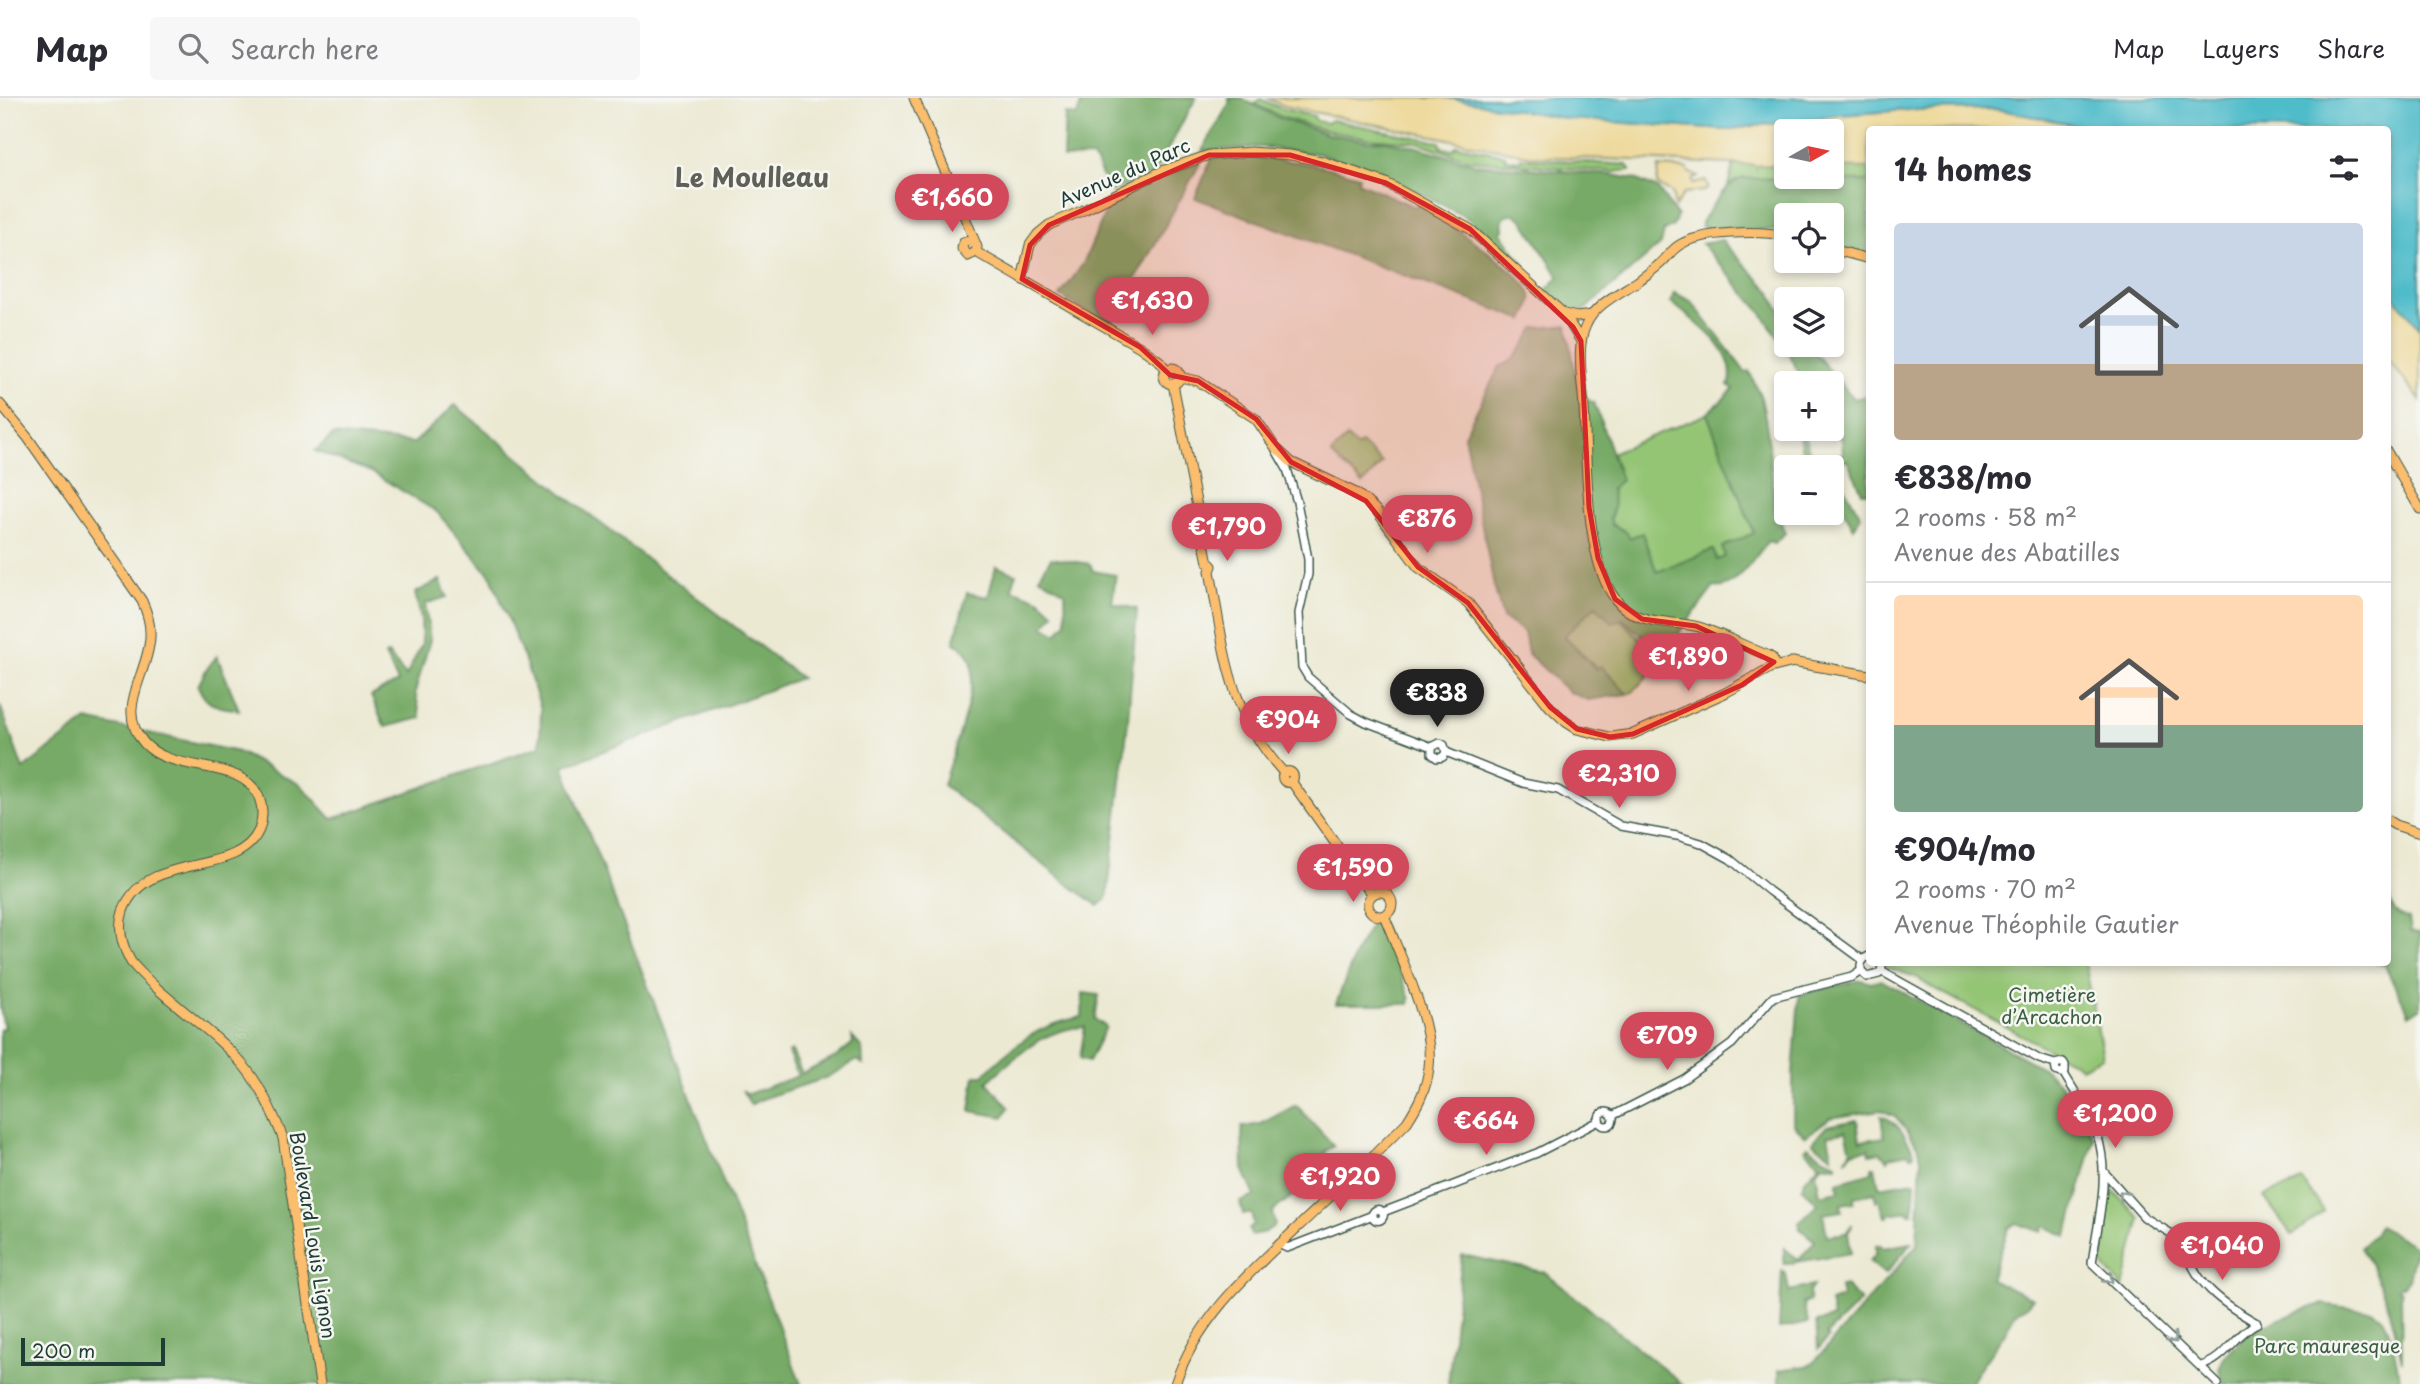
<!DOCTYPE html>
<html lang="en">
<head>
<meta charset="utf-8">
<style>
  :root { --surface:#fff; --page:#f7f7f7; --text:#2b2b33; --muted:#7c7c81; --line:#e1e1e2; --accent:#d1495b }
  body { margin:0; font-family:"Playpen Sans",sans-serif; background:var(--page); color:var(--text); height:100vh; display:flex; flex-direction:column; font-size:26px; white-space:nowrap }
  * { box-sizing:border-box; margin:0 }
  p { font-size:23px; color:var(--muted) }
  .icon { flex:none; width:38px; height:38px; fill:none; stroke:currentColor; stroke-width:2; stroke-linecap:round; stroke-linejoin:round }
  .map { position:relative; flex:1; overflow:hidden }
  .details { position:absolute; left:1866px; top:28px; width:525px; height:840px; display:flex; flex-direction:column; background:var(--surface); border-radius:7px; box-shadow:0 4px 10px #0003 }
  .details>* { flex:none }
  .needle { width:46px; rotate:81deg }
  .controls { position:absolute; left:1774px; top:21px; display:grid; gap:14px }
  .controls a { display:grid; place-items:center; width:70px; height:70px; border-radius:7px; background:var(--surface); box-shadow:0 4px 10px #0003; font-size:35px }
  .scale { position:absolute; left:21px; bottom:18px; width:144px; box-sizing:border-box; padding-left:7px; border:4px solid #1f3d34; border-top:0; font-size:19px; line-height:24px; white-space:nowrap; color:#1f3d34; -webkit-text-stroke:5px #f6f6f2; paint-order:stroke }
  .price { position:absolute; translate:-50% -60px; padding:0 16px; border-radius:24px; background:var(--accent); color:#fff; font-size:23px; line-height:46px; filter:drop-shadow(0 2px 4px #0008) }
  .price::after { content:''; position:absolute; left:50%; top:42px; width:21px; height:16px; margin-left:-10px; background:inherit; clip-path:polygon(0 0,100% 0,50% 100%) }
  .price.current { background:#222; color:#fff }
  ul { padding:0; list-style:none }
  li { display:grid; align-content:center; gap:14px; height:371px; padding:0 28px }
  li+li { border-top:2px solid var(--line) }
  li span { display:grid; place-items:center; height:217px; border-radius:7px; color:#555 }
  li>.icon { margin-inline-start:auto }
  span .icon { width:126px; height:126px; fill:#fffc; stroke-width:1 }
  li b { font-size:30px }
  h2 { display:flex; justify-content:space-between; align-items:center; height:84px; padding:0 28px; font-size:30px }
  header { display:flex; align-items:center; gap:42px; box-sizing:border-box; height:98px; padding:0 35px; background:var(--surface); border-bottom:2px solid var(--line) }
  header strong { font-size:33px }
  nav { display:flex; gap:38px; margin-inline-start:auto; font-size:24px }
  .search { width:490px; height:63px; background:var(--page); display:flex; align-items:center; gap:18px; box-sizing:border-box; padding:0 24px; border-radius:7px; color:var(--muted); font-size:26px }
  .map>svg:first-child { display:block }
</style>
</head>
<body>
<header>
<strong>Map</strong>
<div class="search"><svg class="icon" aria-label="search" viewBox="0 0 24 24"><circle cx="10" cy="10" r="6"/><path d="M15 15l6 6"/></svg>Search here</div>
<nav><a>Map</a><a>Layers</a><a>Share</a></nav>
</header>
<div class="map">
<svg width="2420" height="1286" viewBox="0 0 2420 1286">
  <rect width="100%" height="100%" fill="#f6f6f2"/>
  <filter id="ink" filterUnits="userSpaceOnUse"><feTurbulence type="fractalNoise" baseFrequency=".0143" numOctaves="2"/><feDisplacementMap in="SourceGraphic" scale="14" xChannelSelector="R" yChannelSelector="G"/><feConvolveMatrix kernelMatrix="1 2 1 2 8 2 1 2 1" color-interpolation-filters="sRGB"/></filter>
  <filter id="wash" filterUnits="userSpaceOnUse"><feTurbulence type="fractalNoise" baseFrequency=".00686" numOctaves="4" result="noise"/><feDisplacementMap in="SourceGraphic" scale="28" xChannelSelector="R" yChannelSelector="G"/><feGaussianBlur stdDeviation="1.57" result="paint"/><feColorMatrix in="noise" values="0 0 0 0 0 0 0 0 0 0 0 0 0 0 0 0 0 1.4 0 .05"/><feComposite in="paint" operator="in"/></filter>
  <g filter="url(#wash)">
    <rect width="100%" height="100%" fill="#ece9d3"/>
    <g fill="#94c575" stroke="#5a8154" stroke-width="2">
      <polygon points="1260,1 1282,11 1314,18 1316,23 1326,25 1332,22 1440,44 1441,49 1452,52 1457,47 1505,57 1506,61 1518,63 1522,60 1627,67 1630,72 1614,74 1470,62 1417,44 1367,40 1327,33 1282,19 1255,6"/>
      <polygon points="1733,67 1756,67 1756,70 1758,67 1787,68 1787,79 1832,79 1832,69 1869,70 1869,83 1728,88"/>
      <polygon points="1707,316 1754,436 1726,459 1717,462 1713,452 1657,474 1642,436 1629,440 1627,434 1612,427 1610,423 1614,409 1611,391 1611,355"/>
      <polygon points="1347,339 1357,349 1361,345 1382,365 1363,386 1331,356"/>
      <polygon points="1602,501 1645,546 1652,547 1663,561 1633,594 1627,596 1601,568 1597,571 1564,537"/>
      <polygon points="1885,865 2085,865 2103,959 2081,969 1921,883 1919,880 1886,869"/>
      <path d="M2302,1082L2324,1113L2292,1137L2264,1099C2275,1090 2291,1092 2302,1082Z"/>
      <polygon points="2107,1086 2140,1120 2123,1190 2097,1161"/>
    </g>
    <g fill="#7a6" stroke="#4b744d" stroke-width="2">
      <polygon points="1083,0 1196,0 1154,76 1110,94 1093,59 1063,60 1065,16 1077,18"/>
      <polygon points="1228,0 1241,0 1279,20 1327,36 1369,43 1380,42 1414,48 1475,66 1612,77 1635,81 1658,91 1677,118 1673,128 1664,133 1661,146 1579,217 1569,213 1545,193 1559,179 1523,122 1513,115 1505,118 1502,125 1504,131 1500,133 1524,167 1521,169 1469,121 1422,96 1367,72 1319,56 1262,49 1202,53 1230,4"/>
      <path d="M1246,58C1284,62 1322,66 1359,78L1358,84L1415,109L1418,106C1439,119 1526,175 1531,197C1533,205 1528,215 1524,222L1195,100L1212,60Z"/>
      <polygon points="1202,62 1110,227 1060,198 1083,166 1111,101"/>
      <path d="M1743,80L1869,83V158L1832,147V117H1787V133L1741,131L1714,134L1701,128V124C1713,109 1724,85 1743,80Z"/>
      <polygon points="1721,142 1771,194 1773,201 1787,222 1787,247 1808,247 1854,301 1869,297 1869,394 1862,394 1847,362 1831,364 1832,369 1803,369 1800,336 1804,335 1809,354 1832,357 1843,356 1842,340 1821,333 1820,331 1832,331 1832,285 1804,285 1789,256 1761,214 1702,146"/>
      <path d="M1674,195L1691,203L1746,275L1749,273L1761,299L1767,329L1775,410L1785,435L1774,445L1768,443C1756,458 1734,494 1714,489L1663,556L1623,521L1612,524L1596,507L1564,538L1596,571L1601,568L1627,596L1588,602L1569,594L1528,556L1524,534L1503,520L1494,488L1464,337L1500,268C1516,265 1527,242 1535,230L1567,227L1578,290L1591,304H1594L1621,382L1611,391L1614,409L1610,419L1612,427L1627,434L1629,440L1642,435L1657,474L1713,452L1717,462L1725,459L1722,449L1754,435L1707,316L1734,291L1728,287L1730,285C1738,251 1693,223 1671,204Z"/>
      <polygon points="455,307 569,401 801,580 563,668 801,1286 0,1286 0,931 4,930 0,909 0,607 23,671 87,622 238,654 301,687 332,721 540,648 541,611 524,560 491,478 437,414 371,374 315,353 333,337 414,345"/>
      <polygon points="1832,379 1842,386 1861,418 1854,430 1832,392"/>
      <path d="M1051,460L1090,466L1093,473L1116,477L1112,505L1137,511L1127,633L1107,801L1099,808L1069,787L943,687C951,658 981,585 970,559C967,552 961,548 954,545L967,495L988,499L996,468L1016,476L1012,491L1039,501L1054,515L1044,528L1057,536L1066,524L1065,494L1039,479Z"/>
      <polygon points="440,482 447,499 425,506 430,542 415,594 421,620 385,629 371,598 398,584 385,557 388,556 406,578 422,546 421,520 415,495"/>
      <path d="M217,558L239,612C218,608 207,610 198,588L206,572Z"/>
      <path d="M2387,783C2390,802 2388,814 2409,821L2411,834L2420,835V910L2409,917C2402,899 2392,884 2384,866L2374,865L2387,864Z"/>
      <polygon points="1372,825 1382,827 1410,901 1409,906 1336,906 1357,851"/>
      <polygon points="1861,882 1871,885 1881,882 2046,972 2072,999 2094,1040 2067,1138 2044,1128 2042,1134 2016,1125 2009,1130 1990,1181 2033,1200 2027,1208 2015,1215 2005,1235 1969,1286 1779,1286 1779,1272 1806,1268 1814,1264 1917,1147 1921,1060 1919,1051 1908,1033 1895,1018 1881,1012 1830,1020 1806,1038 1793,1026 1793,975 1799,899 1802,896"/>
      <path d="M1083,895L1099,897L1095,921L1106,929L1089,963L1080,960L1085,929C1043,930 1017,958 987,984L1009,1009L1003,1019L970,1013L975,977H983C1016,946 1035,927 1082,919Z"/>
      <path d="M852,939L862,950L863,966L857,962C846,969 835,976 823,981C809,986 757,1000 751,1007L742,992L748,996L798,978L788,955L792,953L802,976L836,959L853,945Z"/>
      <polygon points="1296,1007 1334,1048 1326,1053 1321,1075 1272,1114 1275,1127 1265,1134 1251,1137 1249,1131 1254,1126 1251,1116 1243,1116 1240,1104 1255,1098 1243,1071 1242,1029 1261,1026"/>
      <path d="M1881,1018C1898,1023 1907,1040 1914,1055L1913,1058H1910L1908,1055L1890,1059L1888,1062L1880,1054L1870,1056L1869,1051L1852,1054L1845,1062L1851,1053L1846,1033L1828,1037L1832,1058L1813,1045V1043L1827,1028L1857,1022L1860,1043L1884,1039Z"/>
      <polygon points="1808,1048 1824,1060 1837,1065 1837,1068 1823,1066 1816,1074 1820,1097 1839,1093 1838,1084 1872,1074 1872,1069 1875,1069 1879,1089 1915,1083 1913,1115 1910,1116 1909,1113 1888,1116 1888,1119 1885,1119 1880,1103 1876,1103 1874,1095 1854,1099 1854,1104 1841,1106 1842,1113 1823,1116 1827,1138 1846,1135 1852,1126 1848,1135 1851,1155 1784,1166 1784,1150 1799,1162 1815,1143 1800,1131 1799,1124 1818,1106 1802,1090 1804,1083 1820,1066 1805,1051"/>
      <path d="M2379,1128L2416,1149L2409,1181L2403,1188L2400,1187L2398,1191L2401,1193L2402,1264C2395,1228 2383,1181 2360,1150L2374,1137Z"/>
      <polygon points="1912,1145 1885,1176 1869,1163 1876,1156 1876,1148 1881,1147 1882,1150"/>
      <polygon points="1462,1157 1544,1174 1682,1286 1448,1286"/>
      <polygon points="1782,1173 1786,1176 1789,1193 1813,1188 1809,1194 1810,1203 1803,1205 1808,1225 1779,1231"/>
      <polygon points="1845,1188 1861,1203 1826,1237 1828,1240 1818,1251 1816,1224 1833,1220 1830,1204 1842,1200 1840,1189"/>
      <path d="M2321,1206L2372,1213C2376,1215 2379,1216 2382,1219C2391,1230 2399,1272 2399,1286H2225L2220,1277L2219,1271L2224,1259L2250,1232Z"/>
    </g>
    <g fill="#eeda9e" stroke="#868c69" stroke-width="2">
      <polygon points="1267,0 1448,0 1626,25 1724,32 1840,17 1908,12 1997,11 2093,31 1869,32 1869,70 1832,69 1832,33 1787,33 1787,68 1759,67 1756,70 1755,67 1533,58 1284,8"/>
      <polygon points="1659,69 1688,71 1688,74 1698,79 1692,82 1693,86 1706,83 1708,90 1704,93 1684,95 1675,109 1672,95 1657,87"/>
      <polygon points="2387,190 2420,230 2420,302 2387,260"/>
    </g>
    <polygon fill="#50bcca" stroke="#387c7f" stroke-width="2" points="1448,0 2420,0 2420,230 2387,190 2387,32 2093,31 1997,11 1908,12 1840,17 1724,32 1569,21"/>
  </g>
  <g filter="url(#ink)">
    <g fill="none" stroke-linecap="round" stroke-linejoin="round">
      <defs>
        <g id="minor">
          <polyline points="1276,352 1287,371 1297,404 1308,461 1308,476 1299,515 1302,569 1308,579 1351,616 1366,624 1432,649"/>
          <polyline points="1432,649 1432,656 1437,660 1443,659 1446,654"/>
          <polyline points="1432,649 1440,645 1444,647 1446,654"/>
          <polyline points="1446,654 1523,685 1558,692 1621,728 1677,738 1701,745 1730,761 1769,793 1863,862"/>
          <path d="M1869,858C1859,862 1858,873 1867,879L1879,876L1882,870L1881,864"/>
          <polyline points="1881,873 2039,961 2055,966 2063,964 2065,967 2065,973 2060,975 2056,973 2055,966"/>
          <path d="M2063,974C2074,994 2090,1014 2097,1036C2111,1079 2098,1122 2092,1165L2218,1286"/>
          <circle cx="1606" cy="1021" r="7"/>
          <polyline points="1612,1018 1684,981 1732,946 1773,899 1852,879 1861,873"/>
          <path d="M2105,1075L2144,1119L2185,1144C2191,1184 2223,1206 2257,1225"/>
          <circle cx="1378" cy="1117" r="5.5"/>
          <polyline points="1383,1114 1537,1055 1599,1023"/>
          <polyline points="1279,1146 1287,1150 1373,1117"/>
          <path d="M2201,1268C2226,1261 2234,1237 2257,1225"/>
        </g>
        <g id="major">
          <polyline points="914,0 969,129 977,149 976,154 1140,249 1161,264 1167,273"/>
          <polyline points="973,143 969,142 963,145 962,151 968,158 976,154"/>
          <polyline points="1832,151 1869,161"/>
          <polyline points="1022,181 1030,147 1038,136 1049,127 1086,111 1162,73 1209,57 1251,54 1290,57 1322,63 1386,85 1470,131 1564,216 1581,243"/>
          <polyline points="1564,216 1577,219 1591,217"/>
          <circle cx="1172" cy="278" r="8"/>
          <polyline points="1180,279 1198,283 1256,321 1275,349 1291,364 1356,395 1366,403 1376,412 1418,469 1468,505 1550,609 1566,624 1577,631 1610,639 1633,636 1725,595 1770,570 1794,564"/>
          <path d="M1173,286L1207,460L1208,464L1212,468L1210,473C1225,553 1226,610 1284,675"/>
          <path d="M0,306L28,340L142,503C147,514 151,526 150,539C149,575 114,611 144,645C174,679 250,657 261,706C263,715 262,724 259,732C237,782 146,751 123,813C117,831 122,848 131,864C164,903 211,929 244,968C261,988 273,1015 283,1040L320,1286"/>
          <polyline points="2387,354 2420,411"/>
          <polyline points="1791,564 1869,577"/>
          <path d="M1775,568L1772,560L1767,557C1744,548 1722,536 1699,529C1669,521 1638,529 1616,502C1584,462 1587,360 1584,310C1583,285 1575,250 1586,227C1595,206 1620,195 1638,183C1646,177 1656,170 1663,163C1668,158 1672,152 1678,148C1699,133 1761,132 1787,138"/>
          <circle cx="1288" cy="679" r="5.5"/>
          <polyline points="1291,683 1372,797"/>
          <polyline points="2387,722 2395,727 2420,735"/>
          <circle cx="1380" cy="806" r="12"/>
          <path d="M1175,1286C1197,1220 1250,1174 1299,1128C1335,1094 1372,1060 1407,1024C1418,1007 1427,990 1429,969C1434,926 1400,859 1384,817"/>
        </g>
      </defs>
      <use href="#minor" stroke="#3e574c" stroke-width="10"/>
      <use href="#major" stroke="#3e574c" stroke-width="11"/>
      <use href="#minor" stroke="#fff" stroke-width="7"/>
      <use href="#major" stroke="#fbbd6e" stroke-width="9"/>
    </g>
    <defs><path id="oneway-chevron" d="M-2-3.5L2.5 0L-2 3.5" fill="none" stroke-width="1.6" stroke-linecap="round" stroke-linejoin="round" transform="scale(1.75)"/></defs>
    <g stroke="#8f9e9a">
      <use href="#oneway-chevron" transform="translate(2123 1097) rotate(-132)"/>
      <use href="#oneway-chevron" transform="translate(2109 1181) rotate(43)"/>
      <use href="#oneway-chevron" transform="translate(2173 1241) rotate(44)"/>
    </g>
  </g>
  <path fill="#d62828" fill-opacity="0.2" stroke="#d62828" stroke-width="5" stroke-linejoin="round" d="M1209,57H1290L1386,85L1470,131L1573,229L1581,243L1589,409L1598,460L1615,501L1642,521L1696,528L1774,564L1742,587L1633,636L1610,639L1577,631L1550,609L1468,505L1418,469L1366,403L1291,364L1256,321L1198,283L1170,277L1140,249L1022,181L1030,147L1049,127Z"/>
  <g text-anchor="middle" dominant-baseline="central" stroke-width="5" stroke-linejoin="round" paint-order="stroke">
    <g font-size="19" fill="#1f3d34" stroke="#f6f6f2">
      <text transform="translate(1124 74) rotate(-24)">Avenue du Parc</text>
      <text transform="translate(314 1137) rotate(81)">Boulevard Louis Lignon</text>
    </g>
    <g font-size="19" fill="#3c5f44" stroke="#f6f6f2">
      <text x="2052" y="896">Cimetière<tspan x="2052" dy="22">d’Arcachon</tspan></text>
      <text x="2327" y="1247">Parc mauresque</text>
    </g>
    <g font-size="26" font-weight="bold" fill="#606156" stroke="#f6f6f2">
      <text x="752" y="78">Le Moulleau</text>
    </g>
  </g>
</svg>
<div class="controls">
<a><svg class="needle" viewBox="-14 -14 28 28"><path d="M0-13l5 13h-10z" fill="#e53935"/><path d="M0 13l5-13h-10z" fill="#7c7c81"/></svg></a>
<a><svg class="icon" aria-label="locate" viewBox="0 0 24 24"><circle cx="12" cy="12" r="6"/><path d="M12 2v4M12 18v4M2 12h4M18 12h4"/></svg></a>
<a><svg class="icon" aria-label="layers" viewBox="0 0 24 24"><path d="M12 4l9 5-9 5-9-5zM3 14l9 5 9-5"/></svg></a>
<a>+</a>
<a>−</a>
</div>
<div class="scale">200 m</div>
<b class="price" style="left:952px;top:136px">€1,660</b>
<b class="price" style="left:1152px;top:239px">€1,630</b>
<b class="price" style="left:1427px;top:457px">€876</b>
<b class="price" style="left:1227px;top:465px">€1,790</b>
<b class="price" style="left:1688px;top:595px">€1,890</b>
<b class="price current" style="left:1437px;top:631px">€838</b>
<b class="price" style="left:1288px;top:658px">€904</b>
<b class="price" style="left:1619px;top:712px">€2,310</b>
<b class="price" style="left:1353px;top:806px">€1,590</b>
<b class="price" style="left:1667px;top:974px">€709</b>
<b class="price" style="left:2115px;top:1052px">€1,200</b>
<b class="price" style="left:1486px;top:1059px">€664</b>
<b class="price" style="left:1340px;top:1115px">€1,920</b>
<b class="price" style="left:2222px;top:1184px">€1,040</b>
<section class="details">
<h2>14 homes<svg class="icon" aria-label="filters" viewBox="0 0 24 24"><path d="M4 7h16M4 17h16"/><circle cx="9" cy="7" r="2"/><circle cx="15" cy="17" r="2"/></svg></h2>
<ul>
<li><span style="background:linear-gradient(#c9d6e8 65%,#b9a48a 0)"><svg class="icon" aria-label="home" viewBox="0 0 24 24"><path d="M3 11l9-7 9 7M6 9v11h12V9"/></svg></span><div><b>€838/mo</b><p>2 rooms · 58 m²</p><p>Avenue des Abatilles</p></div></li>
<li><span style="background:linear-gradient(#ffd9b3 60%,#7fa58c 0)"><svg class="icon" aria-label="home" viewBox="0 0 24 24"><path d="M3 11l9-7 9 7M6 9v11h12V9"/></svg></span><div><b>€904/mo</b><p>2 rooms · 70 m²</p><p>Avenue Théophile Gautier</p></div></li>
</ul>
</section>
</div>
</body>
</html>
